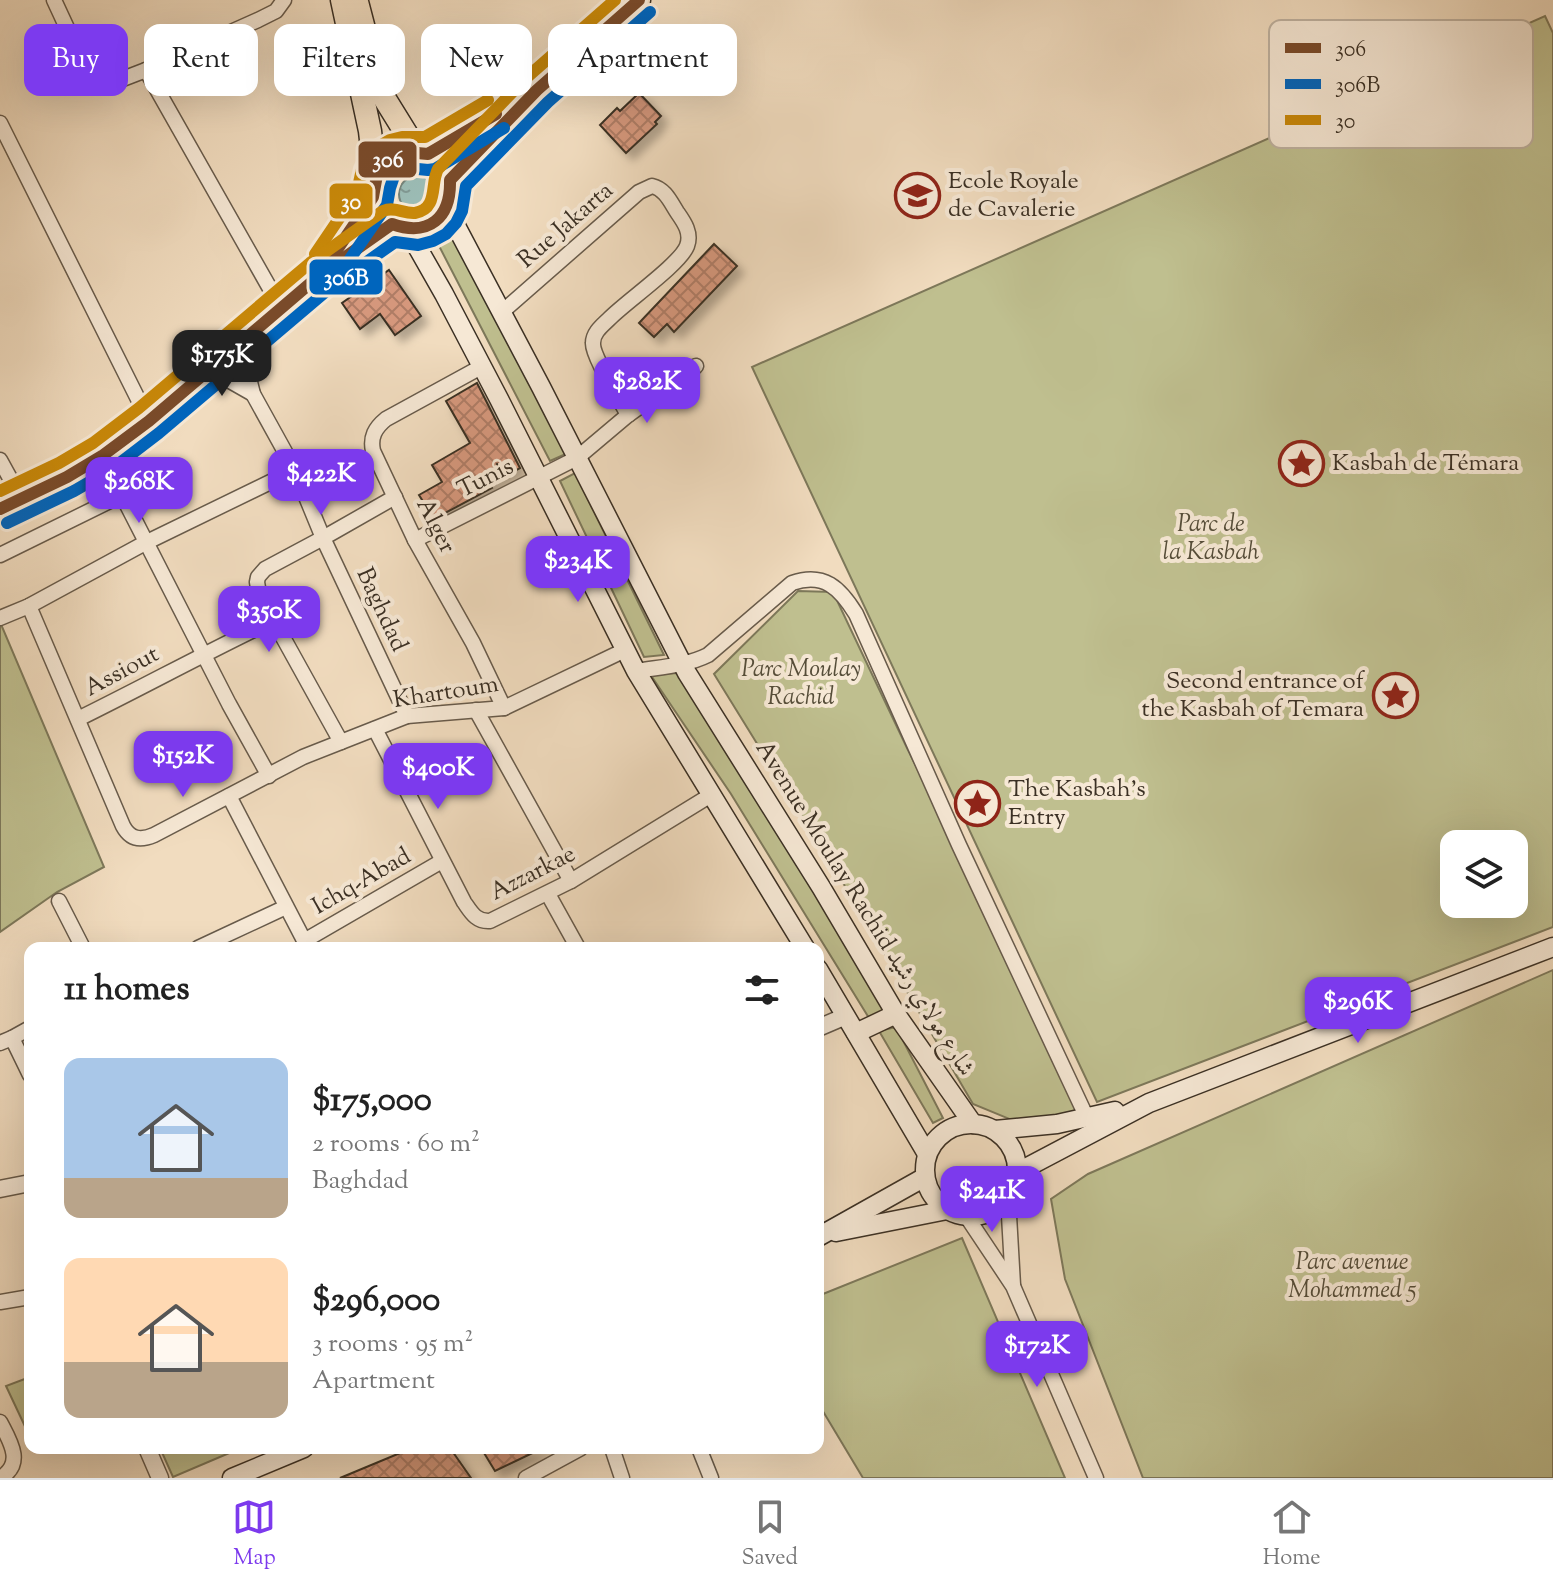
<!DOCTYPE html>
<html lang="en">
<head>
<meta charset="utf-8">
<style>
  :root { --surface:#fff; --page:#f2f2f2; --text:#222; --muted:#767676; --line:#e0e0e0; --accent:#7c3aed }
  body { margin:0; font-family:"Sorts Mill Goudy",Amiri,serif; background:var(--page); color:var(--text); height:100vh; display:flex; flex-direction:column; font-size:30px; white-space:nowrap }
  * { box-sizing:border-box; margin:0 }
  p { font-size:26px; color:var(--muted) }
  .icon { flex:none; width:44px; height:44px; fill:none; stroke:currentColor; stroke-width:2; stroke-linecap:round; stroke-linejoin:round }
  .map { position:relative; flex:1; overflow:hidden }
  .side { position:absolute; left:24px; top:942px; width:800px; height:512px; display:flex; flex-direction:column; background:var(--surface); border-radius:16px; box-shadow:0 8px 32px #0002 }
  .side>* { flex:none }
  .hud { position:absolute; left:24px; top:24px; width:800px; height:72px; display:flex; gap:16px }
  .fabs { position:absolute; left:1440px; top:830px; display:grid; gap:16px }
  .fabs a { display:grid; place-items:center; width:88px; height:88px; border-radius:16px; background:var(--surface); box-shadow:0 8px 32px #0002; font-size:40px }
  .price { position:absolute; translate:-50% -68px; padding:0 18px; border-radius:16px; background:var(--accent); color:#fff; font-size:26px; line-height:52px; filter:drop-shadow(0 2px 4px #0008) }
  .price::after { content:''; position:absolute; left:50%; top:48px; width:24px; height:18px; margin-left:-12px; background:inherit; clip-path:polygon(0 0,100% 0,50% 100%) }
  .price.current { background:#222; color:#fff }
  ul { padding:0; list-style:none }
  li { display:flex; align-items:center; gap:24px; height:200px; padding:0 40px }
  li span { display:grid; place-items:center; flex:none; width:224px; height:160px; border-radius:16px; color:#555 }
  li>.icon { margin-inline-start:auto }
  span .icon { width:96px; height:96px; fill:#fffc; stroke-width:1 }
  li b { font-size:34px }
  h2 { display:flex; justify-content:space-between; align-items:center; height:96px; padding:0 40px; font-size:34px }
  .pill { padding:0 28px; border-radius:16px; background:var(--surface); box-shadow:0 8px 32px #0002; font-size:28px; line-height:72px }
  .pill.current { background:var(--accent); color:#fff }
  .menu { display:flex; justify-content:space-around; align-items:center; height:112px; border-top:2px solid var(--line); background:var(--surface); font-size:22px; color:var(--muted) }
  .menu a { display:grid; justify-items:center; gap:4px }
  .menu .current { color:var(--accent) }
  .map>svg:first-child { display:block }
</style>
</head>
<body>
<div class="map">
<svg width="1553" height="1478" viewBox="0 0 1553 1478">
  <defs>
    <pattern id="water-ripples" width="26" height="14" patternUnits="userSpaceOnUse" patternTransform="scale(2)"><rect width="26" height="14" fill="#9bbbb4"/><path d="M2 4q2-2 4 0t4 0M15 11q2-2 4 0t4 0" fill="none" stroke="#809892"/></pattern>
    <pattern id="building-cross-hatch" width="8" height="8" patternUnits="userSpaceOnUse" patternTransform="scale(2)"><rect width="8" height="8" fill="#d5977b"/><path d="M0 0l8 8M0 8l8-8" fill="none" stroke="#ae7c65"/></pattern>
    <filter id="shadow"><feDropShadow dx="7" dy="7" stdDeviation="4" flood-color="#0004"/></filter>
  </defs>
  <rect width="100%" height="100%" fill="#f1dcbf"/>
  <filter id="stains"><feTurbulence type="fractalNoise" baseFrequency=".0025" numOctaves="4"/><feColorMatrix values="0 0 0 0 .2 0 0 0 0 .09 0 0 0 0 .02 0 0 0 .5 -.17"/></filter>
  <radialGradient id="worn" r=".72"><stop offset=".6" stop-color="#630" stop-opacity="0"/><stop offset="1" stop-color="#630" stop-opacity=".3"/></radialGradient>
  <g fill="#bfbf8f" stroke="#7d785a" stroke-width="2" fill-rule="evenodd">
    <path d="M1545,16L1553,33V927L1097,1102L752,367ZM1454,844H1514V904H1454Z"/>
    <polygon points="454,233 568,453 550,461 437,242"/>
    <polygon points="575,473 664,655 644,657 560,481"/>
    <polygon points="798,591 833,592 907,748 993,920 1078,1113 1024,1125 973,1104 839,876 714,674"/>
    <polygon points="0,622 104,867 57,892 0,932"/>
    <polygon points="677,673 789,851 885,1011 869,1018 731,794 650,674"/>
    <polygon points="1553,970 1553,1478 1143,1478 1065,1279 1051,1199 1088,1174"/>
    <polygon points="896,1027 943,1118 933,1123 879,1031"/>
    <polygon points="962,1238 1065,1478 863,1478 818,1403 818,1296"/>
    <polygon points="30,1377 30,1437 6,1386"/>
    <polygon points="160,1448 241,1448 173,1477"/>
  </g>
  <circle fill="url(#water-ripples)" stroke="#75837a" stroke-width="2" cx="417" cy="194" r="18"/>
  <g fill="url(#building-cross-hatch)" stroke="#3b3024" stroke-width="2" filter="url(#shadow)">
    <polygon points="639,93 661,116 655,122 657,124 626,153 600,125 617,108 620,111"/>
    <polygon points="714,244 737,266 674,332 667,324 654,337 639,323"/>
    <polygon points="389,270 421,316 395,335 380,314 360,329 342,303"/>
    <polygon points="477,383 520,468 490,485 492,488 434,519 419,495 442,482 432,465 470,443 446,401"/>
    <polygon points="412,1448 450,1448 471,1478 340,1478"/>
    <polygon points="481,1448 543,1448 495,1471"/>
  </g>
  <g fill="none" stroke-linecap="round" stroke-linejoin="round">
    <defs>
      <g id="minor">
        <polyline points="54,0 86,69 92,78 99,84 107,85 146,70 258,20 276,11 284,0"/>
        <polyline points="146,70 281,308"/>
        <polyline points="0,123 149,421"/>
        <path d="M502,312L639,192L652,186C665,189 670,201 677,212C684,222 692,233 687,246C680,264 627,301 610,318C603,325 593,332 593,343C592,356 621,401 628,415"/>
        <polyline points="240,342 253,394 295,470 323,538 407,716"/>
        <path d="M481,367L386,419C375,428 370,437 373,451L415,540L473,643L504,708"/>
        <polyline points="209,369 253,394"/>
        <polyline points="102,456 229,704 269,776"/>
        <polyline points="0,460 22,500"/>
        <polyline points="415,540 577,458 628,415 696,366"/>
        <polyline points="0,555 122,495"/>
        <path d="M29,606L123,826C130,839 140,841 154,835L303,757L341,742L407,716L504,708L625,650"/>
        <polyline points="0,618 29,606 145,543 295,470"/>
        <path d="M636,671C660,667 686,666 708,655L792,583C824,572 840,588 856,614L959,845L1087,1118"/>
        <polyline points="476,710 571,881"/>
        <path d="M78,719C143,687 207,652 272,621"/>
        <path d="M375,729L464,902C471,912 476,922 490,921L571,881L711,795"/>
        <polyline points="341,742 259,594 257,582 258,577 265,569 323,538 395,497"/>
        <polyline points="229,796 308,948"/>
        <polyline points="548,894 578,948"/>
        <polyline points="59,901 83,948"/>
        <polyline points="304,941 442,861"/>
        <polyline points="198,948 286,907"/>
        <polyline points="12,1038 30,1028"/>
        <polyline points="0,1043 12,1038 30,1075"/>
        <polyline points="1008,1198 1013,1285"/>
        <polyline points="967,1217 1013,1286 1096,1478"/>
        <polyline points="0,1302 30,1297"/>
        <path d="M0,1422C10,1441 25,1464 0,1478"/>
        <polyline points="612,1448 622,1478"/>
        <polyline points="699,1448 711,1478"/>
        <polyline points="526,1478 581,1448"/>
      </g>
      <g id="tertiary">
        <polyline points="818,1028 846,1016"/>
        <polyline points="0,1189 30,1183"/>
        <polyline points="147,1448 160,1478"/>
      </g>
      <g id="secondary">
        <polyline points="447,209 541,387 687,673 821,887 896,1014 973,1124"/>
        <polyline points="407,229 444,294 499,399 636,671 805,948"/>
        <polyline points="818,969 927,1154"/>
        <polyline points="856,1033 896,1014"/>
        <circle cx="971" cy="1170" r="46"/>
        <polyline points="995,1130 1057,1124 1115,1111"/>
        <polyline points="1018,1172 1149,1103 1553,947"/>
        <polyline points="836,1232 947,1210"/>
        <polyline points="818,1237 925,1177"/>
        <polyline points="232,1478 304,1448"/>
      </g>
      <g id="primary">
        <polyline points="342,0 370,131 375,175"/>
        <polyline points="357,2 378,83 383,96 417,151"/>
        <circle cx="412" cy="190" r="39"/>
        <polyline points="428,154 513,104"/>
        <polyline points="450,180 537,90 639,0"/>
        <polyline points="329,262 373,197"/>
        <polyline points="0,509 67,477 102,456 149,421 320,275 392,224"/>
      </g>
    </defs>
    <use href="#minor" stroke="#685b4b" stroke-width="17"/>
    <use href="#tertiary" stroke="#685b4b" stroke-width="19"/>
    <use href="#secondary" stroke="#3b3024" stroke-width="21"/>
    <use href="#primary" stroke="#3b3024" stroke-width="25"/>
    <use href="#minor" stroke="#f6e8d5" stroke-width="14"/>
    <use href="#tertiary" stroke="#f6e8d5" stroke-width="16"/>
    <use href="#secondary" stroke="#f6e8d5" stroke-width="18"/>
    <use href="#primary" stroke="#f1dcbf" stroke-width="22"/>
    <defs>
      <g id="bus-1">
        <polyline points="328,263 373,197 377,175 388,159 406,152 428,154 496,114"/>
        <path d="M0,509L67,477L102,456L149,421L320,275L392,224C429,237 451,218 450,180L537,90L639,0"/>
      </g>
      <g id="bus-2">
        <polyline points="341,272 387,205 390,188 394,176 402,170 408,168 428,170 435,169 504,128"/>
        <polyline points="7,523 74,491 112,469 159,433 330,288 395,242 418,245 433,241 446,234 456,223 462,211 466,186 548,102 650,12"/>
      </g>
      <g id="bus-3">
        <polyline points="315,254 357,192 362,169 368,157 378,147 390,140 402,137 425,137 488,100"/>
        <path d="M0,491L59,463L93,443L139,408L310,263L383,211C395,206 403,214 415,213C439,209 430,183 438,169L525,79L615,0"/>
      </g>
    </defs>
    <use href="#bus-1" stroke="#f6e8d5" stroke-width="18"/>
    <use href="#bus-2" stroke="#f6e8d5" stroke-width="18"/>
    <use href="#bus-3" stroke="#f6e8d5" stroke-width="18"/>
    <use href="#bus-1" stroke="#7a4b2a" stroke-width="12"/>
    <use href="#bus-2" stroke="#0065bd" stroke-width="12"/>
    <use href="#bus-3" stroke="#c88809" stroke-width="12"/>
  </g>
  <defs>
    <symbol id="university-ring" viewBox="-11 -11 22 22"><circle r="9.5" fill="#f6e8d5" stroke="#8f2418" stroke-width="1.5"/><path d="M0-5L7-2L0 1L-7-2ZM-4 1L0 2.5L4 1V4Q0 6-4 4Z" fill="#8f2418"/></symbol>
    <symbol id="sight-ring" viewBox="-11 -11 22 22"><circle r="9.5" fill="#f6e8d5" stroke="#8f2418" stroke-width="1.5"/><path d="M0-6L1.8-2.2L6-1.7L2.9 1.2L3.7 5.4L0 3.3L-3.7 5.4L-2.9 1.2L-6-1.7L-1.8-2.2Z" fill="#8f2418"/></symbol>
  </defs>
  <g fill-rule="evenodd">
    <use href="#university-ring" x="892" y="170" width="51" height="51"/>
    <use href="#sight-ring" x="1276" y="438" width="51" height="51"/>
    <use href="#sight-ring" x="1370" y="670" width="51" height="51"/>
    <use href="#sight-ring" x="952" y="778" width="51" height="51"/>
  </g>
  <g text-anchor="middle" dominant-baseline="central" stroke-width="8" stroke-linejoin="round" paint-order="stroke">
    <g font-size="24" fill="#3b3024" stroke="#f6e8d5" text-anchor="start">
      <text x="948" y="182">Ecole Royale<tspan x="948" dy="28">de Cavalerie</tspan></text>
      <text x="1332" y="464">Kasbah de Témara</text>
      <text x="1364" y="682" text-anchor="end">Second entrance of<tspan x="1364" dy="28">the Kasbah of Temara</tspan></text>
      <text x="1008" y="790">The Kasbah's<tspan x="1008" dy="28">Entry</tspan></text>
    </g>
    <g font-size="24" fill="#3b3024" stroke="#f6e8d5">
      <text transform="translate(566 226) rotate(-41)">Rue Jakarta</text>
      <text transform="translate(486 479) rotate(-27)">Tunis</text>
      <text transform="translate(435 526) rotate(63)">Alger</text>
      <text transform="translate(381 610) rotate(65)">Baghdad</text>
      <text transform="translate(122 672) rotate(-28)">Assiout</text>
      <text transform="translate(446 693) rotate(-9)">Khartoum</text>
      <text transform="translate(533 874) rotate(-27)">Azzarkae</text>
      <text transform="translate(362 882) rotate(-30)">Ichq-Abad</text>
      <text transform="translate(864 909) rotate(58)">Avenue Moulay Rachid شارع مولاي رشيد</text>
    </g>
    <g font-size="24" font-style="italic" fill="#554d39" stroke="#f6e8d5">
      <text x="1211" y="525">Parc de<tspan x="1211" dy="28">la Kasbah</tspan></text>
      <text x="801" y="670">Parc Moulay<tspan x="801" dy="28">Rachid</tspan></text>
      <text x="1352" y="1263">Parc avenue<tspan x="1352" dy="28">Mohammed 5</tspan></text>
    </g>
  </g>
  <rect x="1269" y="20" width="264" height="128" rx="12" fill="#f6e8d5" stroke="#beb1a0" stroke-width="2"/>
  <rect x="1285" y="43" width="36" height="10" fill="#7a4b2a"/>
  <rect x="1285" y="79" width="36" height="10" fill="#0065bd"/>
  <rect x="1285" y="115" width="36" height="10" fill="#c88809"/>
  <g font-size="22" fill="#3b3024">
    <text x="1335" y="56">306</text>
    <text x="1335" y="92">306B</text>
    <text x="1335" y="128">30</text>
  </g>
  <g stroke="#f6e8d5" stroke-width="3">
    <rect x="357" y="140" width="61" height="39" rx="8" fill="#7a4b2a"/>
    <rect x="328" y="182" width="46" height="38" rx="8" fill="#c88809"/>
    <rect x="308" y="258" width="76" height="38" rx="8" fill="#0065bd"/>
  </g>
  <g font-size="22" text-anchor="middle" font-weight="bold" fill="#fff">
    <text x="388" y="167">306</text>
    <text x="351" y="209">30</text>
    <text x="346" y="285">306B</text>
  </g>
  <rect width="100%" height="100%" filter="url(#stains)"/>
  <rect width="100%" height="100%" fill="url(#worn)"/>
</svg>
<div class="fabs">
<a><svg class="icon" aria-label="layers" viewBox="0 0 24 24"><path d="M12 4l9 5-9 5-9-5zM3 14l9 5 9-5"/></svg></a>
</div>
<b class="price current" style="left:222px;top:398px">$175K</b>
<b class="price" style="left:647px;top:425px">$282K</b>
<b class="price" style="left:321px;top:517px">$422K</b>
<b class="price" style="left:139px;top:525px">$268K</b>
<b class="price" style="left:578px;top:604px">$234K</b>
<b class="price" style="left:269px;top:654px">$350K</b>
<b class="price" style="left:183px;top:799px">$152K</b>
<b class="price" style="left:438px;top:811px">$400K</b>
<b class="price" style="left:1358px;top:1045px">$296K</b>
<b class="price" style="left:992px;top:1234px">$241K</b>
<b class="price" style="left:1037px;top:1389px">$172K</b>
<div class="hud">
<a class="pill current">Buy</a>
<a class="pill">Rent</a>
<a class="pill">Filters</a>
<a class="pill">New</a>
<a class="pill">Apartment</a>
</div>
<section class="side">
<h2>11 homes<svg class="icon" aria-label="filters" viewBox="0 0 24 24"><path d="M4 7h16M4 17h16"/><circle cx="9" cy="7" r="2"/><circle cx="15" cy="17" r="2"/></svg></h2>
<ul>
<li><span style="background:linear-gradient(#a9c7e8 75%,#b9a48a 0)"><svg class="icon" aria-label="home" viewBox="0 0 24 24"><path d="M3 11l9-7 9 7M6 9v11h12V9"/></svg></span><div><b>$175,000</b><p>2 rooms · 60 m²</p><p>Baghdad</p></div></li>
<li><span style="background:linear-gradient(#ffd9b3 65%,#b9a48a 0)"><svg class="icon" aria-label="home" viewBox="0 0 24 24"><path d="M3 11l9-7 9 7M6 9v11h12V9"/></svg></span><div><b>$296,000</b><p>3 rooms · 95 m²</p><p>Apartment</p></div></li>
</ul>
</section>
</div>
<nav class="menu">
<a class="current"><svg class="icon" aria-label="map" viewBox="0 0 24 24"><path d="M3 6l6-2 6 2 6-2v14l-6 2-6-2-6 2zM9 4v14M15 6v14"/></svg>Map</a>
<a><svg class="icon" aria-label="saved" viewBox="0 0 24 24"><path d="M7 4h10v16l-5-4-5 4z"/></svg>Saved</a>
<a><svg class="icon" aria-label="home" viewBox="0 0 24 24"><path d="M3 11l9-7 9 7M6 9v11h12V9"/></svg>Home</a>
</nav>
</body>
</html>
